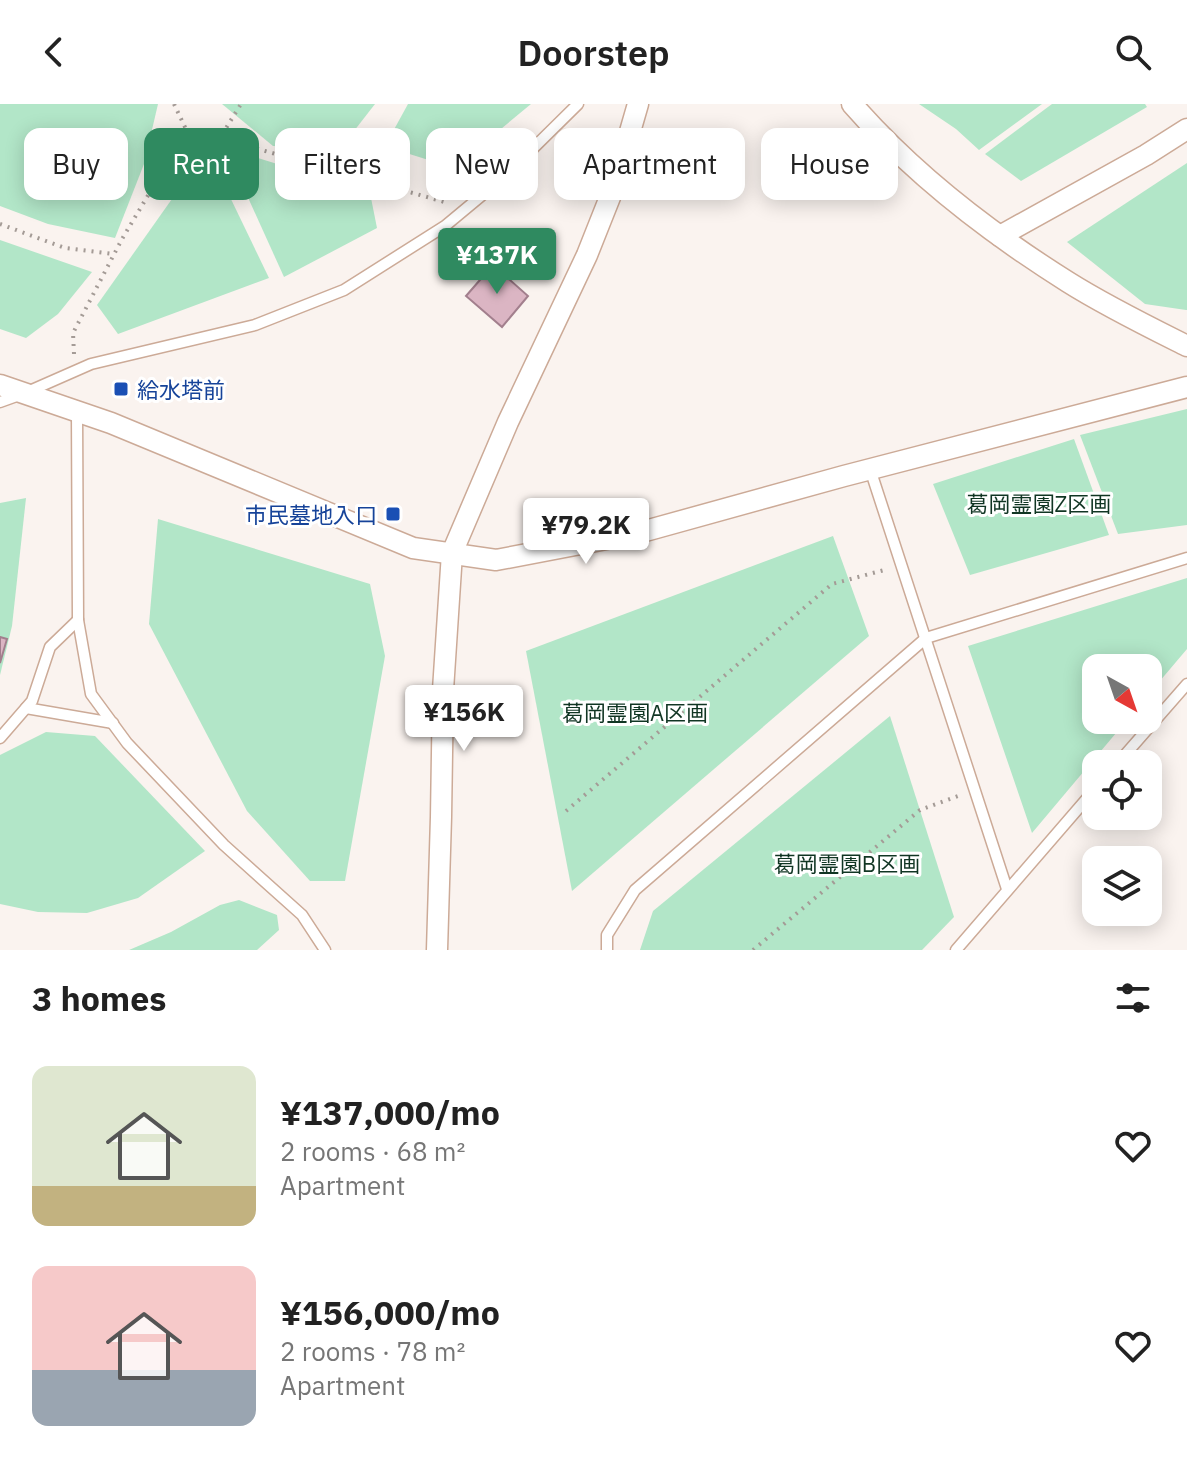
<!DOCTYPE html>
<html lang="en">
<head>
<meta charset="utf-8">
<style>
  :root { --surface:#fff; --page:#f2f2f2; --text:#222; --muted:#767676; --accent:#2f8a60 }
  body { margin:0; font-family:"IBM Plex Sans","Noto Sans JP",sans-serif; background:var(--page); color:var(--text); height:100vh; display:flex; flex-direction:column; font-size:30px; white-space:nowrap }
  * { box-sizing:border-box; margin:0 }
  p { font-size:26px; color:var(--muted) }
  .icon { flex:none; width:44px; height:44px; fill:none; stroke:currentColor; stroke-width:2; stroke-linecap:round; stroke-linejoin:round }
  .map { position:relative; height:846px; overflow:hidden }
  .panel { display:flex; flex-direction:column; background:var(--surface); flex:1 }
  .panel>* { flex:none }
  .banner { position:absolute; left:24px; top:24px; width:1140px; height:72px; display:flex; gap:16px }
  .needle { width:52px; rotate:140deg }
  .tools { position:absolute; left:1082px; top:550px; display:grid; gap:16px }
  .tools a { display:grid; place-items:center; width:80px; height:80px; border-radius:16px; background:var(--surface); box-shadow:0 4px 20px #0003; font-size:40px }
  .price { position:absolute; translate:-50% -68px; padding:0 18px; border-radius:8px; background:#fff; color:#222; font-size:26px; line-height:52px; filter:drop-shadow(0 2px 4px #0008) }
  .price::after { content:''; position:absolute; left:50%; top:48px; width:24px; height:18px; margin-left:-12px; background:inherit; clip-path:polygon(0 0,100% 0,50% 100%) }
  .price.selected { background:var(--accent); color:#fff }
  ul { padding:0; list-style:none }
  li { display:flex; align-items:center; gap:24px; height:200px; padding:0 32px }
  li span { display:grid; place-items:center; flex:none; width:224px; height:160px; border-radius:16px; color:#555 }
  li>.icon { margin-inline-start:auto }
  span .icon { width:96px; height:96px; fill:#fffc; stroke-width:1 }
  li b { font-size:34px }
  h2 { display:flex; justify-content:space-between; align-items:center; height:96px; padding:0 32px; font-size:34px }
  .chip { padding:0 28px; border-radius:16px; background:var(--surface); box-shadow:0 4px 20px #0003; font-size:28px; line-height:72px }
  .chip.selected { background:var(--accent); color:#fff }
  header { display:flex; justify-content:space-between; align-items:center; height:104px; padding:0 32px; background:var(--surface); font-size:36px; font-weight:600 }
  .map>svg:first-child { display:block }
</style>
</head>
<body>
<header><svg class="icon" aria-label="back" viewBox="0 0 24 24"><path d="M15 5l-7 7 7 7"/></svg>Doorstep<svg class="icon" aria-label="search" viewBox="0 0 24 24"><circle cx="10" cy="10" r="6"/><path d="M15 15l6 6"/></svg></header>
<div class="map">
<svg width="1187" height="846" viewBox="0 0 1187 846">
  <rect width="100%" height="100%" fill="#faf3ef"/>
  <g fill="#b2e6c8">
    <polygon points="0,0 158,0 144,60 115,134 48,120 0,102"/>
    <polygon points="222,0 375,0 340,45 273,42"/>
    <polygon points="408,0 531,0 472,49 438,59 400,47 391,31"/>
    <polygon points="919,0 1042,0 979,46 956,25"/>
    <polygon points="1052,0 1145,0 1147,3 1021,77 985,50"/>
    <polygon points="252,52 370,89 377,124 284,173 231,56"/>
    <polygon points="1187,59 1187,206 1186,206 1145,200 1067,138"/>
    <polygon points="215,62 269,174 118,230 97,201 179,85"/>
    <polygon points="0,136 92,168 58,210 26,234 0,225"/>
    <polygon points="1187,305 1187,421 1118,430 1080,331"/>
    <polygon points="1074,335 1109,431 970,471 933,380"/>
    <polygon points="26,394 12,522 0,571 0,399"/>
    <polygon points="158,415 370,480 385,552 345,777 310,777 247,707 149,520"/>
    <polygon points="833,432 869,532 572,787 526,547"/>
    <polygon points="1187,474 1187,545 1148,591 1148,564 1096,564 1096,616 1127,616 1032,729 968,542"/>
    <polygon points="890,612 954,813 922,846 640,846 653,807"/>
    <polygon points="46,628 95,632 205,747 138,794 87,809 38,808 0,800 0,651"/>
    <polygon points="239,796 277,811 279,826 257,846 129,846 171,828 220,801"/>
  </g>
  <g fill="#dbb5c3" stroke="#a27f8d" stroke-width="2">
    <polygon points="493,161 528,192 502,223 466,192"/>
    <polygon points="0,533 7,535 0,559"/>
  </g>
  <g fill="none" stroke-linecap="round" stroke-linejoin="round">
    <defs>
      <g id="service">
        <polyline points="0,298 25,289 91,260 255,221 344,186 445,122 504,73 578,0"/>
        <polyline points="77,308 78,516 91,590 127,639 224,741 302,811 325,846"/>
        <polyline points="870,365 1007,785"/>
        <polyline points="26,604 113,619"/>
        <polyline points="0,634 32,597 50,543 78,516"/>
        <polyline points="1117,660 1187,580"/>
        <polyline points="607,846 607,831 635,786 926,534 1187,454"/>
        <polyline points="956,846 1096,684"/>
      </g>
      <g id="minor">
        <path d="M852,0C913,70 990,129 1068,178C1106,202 1147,222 1187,242"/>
        <polyline points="1000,132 1146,51 1187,25"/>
        <polyline points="0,281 111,319 413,444 496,456 638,429 844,372 1187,283"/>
        <polyline points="437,846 441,713 443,586 452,449 508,318 587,151 614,83 638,0"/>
      </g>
    </defs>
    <use href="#service" stroke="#ccaa97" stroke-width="13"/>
    <use href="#minor" stroke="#ccaa97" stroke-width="23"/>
    <g stroke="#a49b96" stroke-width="4" stroke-dasharray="2 6" stroke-linecap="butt">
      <polyline points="174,0 193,40"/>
      <polyline points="218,37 241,0"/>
      <polyline points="0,120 65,144 113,150"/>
      <polyline points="74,250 73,229 122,135 165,63 193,40 218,37 244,41 448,99"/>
      <polyline points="566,707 832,480 888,465"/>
      <polyline points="753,846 920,706 961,691"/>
    </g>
    <use href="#service" stroke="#fff" stroke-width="10"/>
    <use href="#minor" stroke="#fff" stroke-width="20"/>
  </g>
  <g fill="#1a4fb4" stroke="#fff" stroke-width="3">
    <rect x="113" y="277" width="16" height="16" rx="4"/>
    <rect x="385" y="402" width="16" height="16" rx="4"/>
  </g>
  <g text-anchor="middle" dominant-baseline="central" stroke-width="6" stroke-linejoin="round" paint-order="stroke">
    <g font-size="22" fill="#164399" stroke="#fff" text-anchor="start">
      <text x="137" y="285">給水塔前</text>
      <text x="377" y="410" text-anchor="end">市民墓地入口</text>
    </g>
    <g font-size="22" fill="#103523" stroke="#fff">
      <text x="1039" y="399">葛岡霊園Z区画</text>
      <text x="635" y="608">葛岡霊園A区画</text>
      <text x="847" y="759">葛岡霊園B区画</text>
    </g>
  </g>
</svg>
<div class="tools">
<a><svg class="needle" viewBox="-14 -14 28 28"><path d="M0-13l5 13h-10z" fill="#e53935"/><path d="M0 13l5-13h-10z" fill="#767676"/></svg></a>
<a><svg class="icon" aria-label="locate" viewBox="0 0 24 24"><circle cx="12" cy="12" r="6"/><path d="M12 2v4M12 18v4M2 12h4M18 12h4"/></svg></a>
<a><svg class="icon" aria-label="layers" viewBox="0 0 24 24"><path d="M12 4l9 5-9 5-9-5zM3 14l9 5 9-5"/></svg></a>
</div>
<b class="price selected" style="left:497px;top:192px">¥137K</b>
<b class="price" style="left:586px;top:462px">¥79.2K</b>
<b class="price" style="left:464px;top:649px">¥156K</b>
<div class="banner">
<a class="chip">Buy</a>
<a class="chip selected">Rent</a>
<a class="chip">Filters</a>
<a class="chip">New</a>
<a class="chip">Apartment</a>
<a class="chip">House</a>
</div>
</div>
<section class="panel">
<h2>3 homes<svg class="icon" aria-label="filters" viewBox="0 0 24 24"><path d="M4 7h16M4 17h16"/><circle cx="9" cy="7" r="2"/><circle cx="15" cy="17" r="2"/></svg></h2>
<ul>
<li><span style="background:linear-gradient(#dfe7d0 75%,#c2b280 0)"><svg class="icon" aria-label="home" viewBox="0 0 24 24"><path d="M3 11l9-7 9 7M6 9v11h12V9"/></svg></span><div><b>¥137,000/mo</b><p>2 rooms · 68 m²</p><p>Apartment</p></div><svg class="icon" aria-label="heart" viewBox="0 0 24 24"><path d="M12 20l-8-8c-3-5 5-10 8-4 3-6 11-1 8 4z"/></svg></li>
<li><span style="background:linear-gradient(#f6c9c9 65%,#9aa5b1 0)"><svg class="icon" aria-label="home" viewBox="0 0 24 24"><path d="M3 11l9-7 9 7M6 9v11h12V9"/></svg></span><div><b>¥156,000/mo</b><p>2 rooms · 78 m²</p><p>Apartment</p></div><svg class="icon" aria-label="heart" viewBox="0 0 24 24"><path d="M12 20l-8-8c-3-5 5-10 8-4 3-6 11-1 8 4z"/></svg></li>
</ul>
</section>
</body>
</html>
